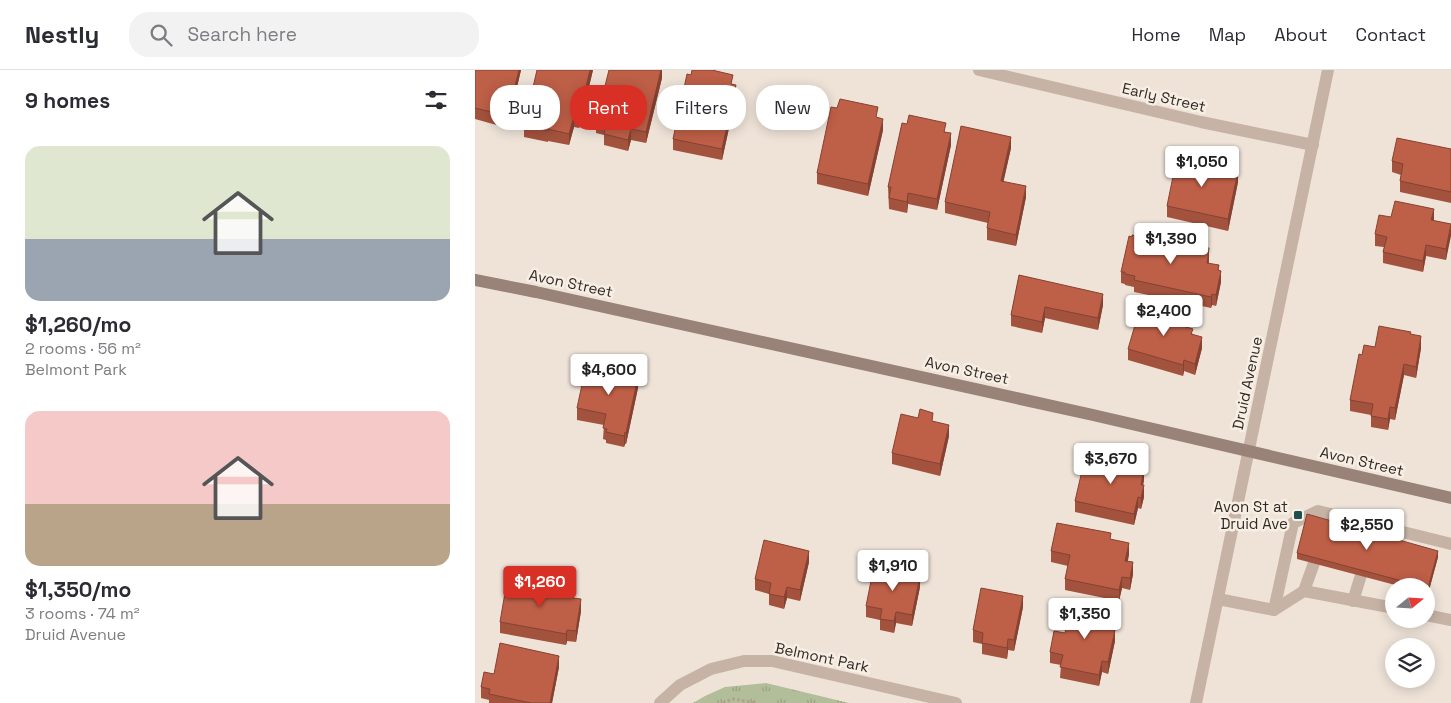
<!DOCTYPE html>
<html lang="en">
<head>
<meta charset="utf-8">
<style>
  :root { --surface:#fff; --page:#f2f2f3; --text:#2b2b33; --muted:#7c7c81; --line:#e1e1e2; --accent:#d93025 }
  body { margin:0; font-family:"Space Grotesk",sans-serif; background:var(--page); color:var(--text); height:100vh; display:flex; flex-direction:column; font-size:19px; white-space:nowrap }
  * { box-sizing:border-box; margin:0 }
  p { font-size:16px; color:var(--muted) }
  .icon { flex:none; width:28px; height:28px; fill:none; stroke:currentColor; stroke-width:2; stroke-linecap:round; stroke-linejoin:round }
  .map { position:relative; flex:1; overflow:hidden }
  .panel { display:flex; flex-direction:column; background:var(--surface); width:475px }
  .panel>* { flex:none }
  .banner { position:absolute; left:15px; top:15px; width:475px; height:45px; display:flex; gap:10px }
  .needle { width:32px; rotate:72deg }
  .tools { position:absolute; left:910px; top:508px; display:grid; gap:10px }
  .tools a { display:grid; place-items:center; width:50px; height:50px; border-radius:50%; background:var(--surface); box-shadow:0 2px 12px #0003; font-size:25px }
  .price { position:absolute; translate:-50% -42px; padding:0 11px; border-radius:5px; background:#fff; color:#222; font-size:16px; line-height:32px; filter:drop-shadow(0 1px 2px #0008) }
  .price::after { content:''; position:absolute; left:50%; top:30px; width:15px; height:11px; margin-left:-8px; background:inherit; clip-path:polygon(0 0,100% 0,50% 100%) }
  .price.selected { background:var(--accent); color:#fff }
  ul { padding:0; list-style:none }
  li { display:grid; align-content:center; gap:10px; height:265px; padding:0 25px }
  li span { display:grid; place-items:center; height:155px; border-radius:15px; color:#555 }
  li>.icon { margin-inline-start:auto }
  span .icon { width:90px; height:90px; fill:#fffc; stroke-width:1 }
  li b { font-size:21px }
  h2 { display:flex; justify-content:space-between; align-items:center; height:60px; padding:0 25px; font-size:21px }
  .tag { padding:0 18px; border-radius:20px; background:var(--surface); box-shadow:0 2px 12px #0003; font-size:18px; line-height:45px }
  .tag.selected { background:var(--accent); color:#fff }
  header { display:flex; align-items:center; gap:30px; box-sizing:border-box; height:70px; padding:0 25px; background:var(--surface); border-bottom:1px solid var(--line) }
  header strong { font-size:24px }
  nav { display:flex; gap:28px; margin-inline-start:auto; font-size:18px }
  .search { width:350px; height:45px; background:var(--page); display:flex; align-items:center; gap:12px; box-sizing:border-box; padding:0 18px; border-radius:20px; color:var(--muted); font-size:19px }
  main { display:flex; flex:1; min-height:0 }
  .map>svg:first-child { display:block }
</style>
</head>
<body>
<header>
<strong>Nestly</strong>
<div class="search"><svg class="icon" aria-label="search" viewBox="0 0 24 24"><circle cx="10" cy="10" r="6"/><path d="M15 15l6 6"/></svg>Search here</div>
<nav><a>Home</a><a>Map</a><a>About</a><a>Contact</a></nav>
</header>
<main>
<section class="panel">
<h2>9 homes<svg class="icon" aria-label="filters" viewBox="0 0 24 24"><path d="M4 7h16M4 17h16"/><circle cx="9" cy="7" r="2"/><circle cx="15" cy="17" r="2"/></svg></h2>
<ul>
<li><span style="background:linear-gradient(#dfe7d0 60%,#9aa5b1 0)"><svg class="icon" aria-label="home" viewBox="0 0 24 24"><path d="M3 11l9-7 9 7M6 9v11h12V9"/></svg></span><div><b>$1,260/mo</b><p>2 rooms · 56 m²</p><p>Belmont Park</p></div></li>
<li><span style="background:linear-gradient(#f6c9c9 60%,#b9a48a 0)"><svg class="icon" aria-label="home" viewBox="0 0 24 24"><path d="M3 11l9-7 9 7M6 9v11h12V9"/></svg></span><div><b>$1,350/mo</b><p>3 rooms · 74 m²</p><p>Druid Avenue</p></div></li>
</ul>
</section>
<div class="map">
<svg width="976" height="633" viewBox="0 0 976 633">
  <defs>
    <pattern id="park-tufts" width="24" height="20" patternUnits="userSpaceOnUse" patternTransform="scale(1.25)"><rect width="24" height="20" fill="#b2bd99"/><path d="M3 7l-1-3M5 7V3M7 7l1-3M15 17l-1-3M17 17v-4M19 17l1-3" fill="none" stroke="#9aa284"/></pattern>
  </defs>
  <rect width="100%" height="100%" fill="#efe3d8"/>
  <polygon fill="url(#park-tufts)" points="291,613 374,633 218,633 230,626 250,617"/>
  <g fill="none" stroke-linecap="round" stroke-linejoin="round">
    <polyline stroke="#b29d8f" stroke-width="3" stroke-dasharray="2.5 2.5" stroke-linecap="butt" points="248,633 258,629 282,633"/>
    <g stroke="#c6b3a5" stroke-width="12">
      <polyline points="829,521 839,493"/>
      <polyline points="743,529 799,540 829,521 919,538"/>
      <polyline points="878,531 886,505"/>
      <polyline points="799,540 818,453 843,441 976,474"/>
      <polyline points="951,545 976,550"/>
    </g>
    <g stroke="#c6b3a5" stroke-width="12">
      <polyline points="504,0 726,52 838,75"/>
      <polyline points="185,633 205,615 236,599 269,591 297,591 481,633"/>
      <polyline points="721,633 853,0"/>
    </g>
    <polyline stroke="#998277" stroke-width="12" points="0,210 61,222 618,345 976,428"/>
  </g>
  <g fill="#a3523d">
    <polygon points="0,0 46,0 33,55 25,53 25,56 0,49"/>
    <polygon points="118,0 104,58 99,57 94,75 73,71 73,72 49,67 49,56"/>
    <polygon points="187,0 187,8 171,73 156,70 153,81 129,75 129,65 121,63 121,52"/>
    <polygon points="258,14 261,26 247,90 198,80 198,69"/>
    <polygon points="362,38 403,48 408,60 393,126 342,114 342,103"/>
    <polygon points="432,54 471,62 476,75 462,140 433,134 432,143 414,139 413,117"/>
    <polygon points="536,78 528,112 551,127 541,176 512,170 512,158 513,153 470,143 470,132"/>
    <polygon points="976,79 976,133 925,122 925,111 926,105 917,102 917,91"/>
    <polygon points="763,112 753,161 692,147 692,136"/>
    <polygon points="916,147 959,151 976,154 971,190 951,186 948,202 908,193 908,182 909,177 900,176 900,164"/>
    <polygon points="734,189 734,193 744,200 746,212 741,236 737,235 736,238 659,222 659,217 650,215 650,214 646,213 646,202"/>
    <polygon points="544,205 628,235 623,260 570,248 567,263 536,256 536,245"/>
    <polygon points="704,255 718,264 727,278 720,305 709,301 708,306 653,290 653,279"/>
    <polygon points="936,264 946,278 941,308 929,305 920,350 915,349 913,360 896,357 896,345 875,341 875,330 887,285 900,277"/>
    <polygon points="148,304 163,318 151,374 150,374 149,377 131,373 131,370 128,369 129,355 102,350 102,338"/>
    <polygon points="458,351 474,366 465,406 417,394 417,383"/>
    <polygon points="619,394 664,398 669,410 668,415 669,427 666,439 663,438 659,455 600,442 600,431"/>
    <polygon points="636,469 654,484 653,491 658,504 655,520 647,518 644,531 590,520 590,509 593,496 576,492 576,481"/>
    <polygon points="822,483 963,487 953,524 951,524 951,516 924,516 822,489"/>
    <polygon points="334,492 325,531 312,528 309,539 294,535 294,524 280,520 280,509"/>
    <polygon points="445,517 437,556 421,553 419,563 405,560 405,550 391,547 391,536"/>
    <polygon points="99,528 106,541 101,572 92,571 91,575 25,563 25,552"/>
    <polygon points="548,537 539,581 533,580 532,589 507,584 507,574 498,572 498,560"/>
    <polygon points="639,555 638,560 640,571 633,604 627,602 624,616 585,608 586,595 575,593 575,582 590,563"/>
    <polygon points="84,597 77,633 14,633 14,630 6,628 6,617 19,604"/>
  </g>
  <g fill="#854232">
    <polygon points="44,0 46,0 33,55 33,43"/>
    <polygon points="115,0 118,0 104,58 104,47"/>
    <polygon points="186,0 187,0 187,8 171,73 171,62"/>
    <polygon points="261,15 261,26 247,90 247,79"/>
    <polygon points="99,46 99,57 94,75 94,64"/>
    <polygon points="408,49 408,60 393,126 393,114"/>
    <polygon points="156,59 156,70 153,81 153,70"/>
    <polygon points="476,63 476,75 462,140 462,129"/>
    <polygon points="536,67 536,78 526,123 526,111"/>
    <polygon points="763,101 763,112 753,161 753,149"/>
    <polygon points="551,116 551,127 541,176 541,165"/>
    <polygon points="433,123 433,134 432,143 432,132"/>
    <polygon points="959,139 959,151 956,150"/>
    <polygon points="976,155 976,166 971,190 971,179"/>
    <polygon points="951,175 951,186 948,202 948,191"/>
    <polygon points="734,178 734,189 732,204 732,193"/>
    <polygon points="746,201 746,212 741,236 741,225"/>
    <polygon points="628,224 628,235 623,260 623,248"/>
    <polygon points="737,224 737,235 736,238 736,227"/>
    <polygon points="570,237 570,248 567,263 567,252"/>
    <polygon points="704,244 704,255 701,254"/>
    <polygon points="946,266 946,278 941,308 941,297"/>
    <polygon points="727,267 727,278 720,305 720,294"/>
    <polygon points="709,290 709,301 708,306 708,295"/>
    <polygon points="929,294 929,305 920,350 920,338"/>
    <polygon points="163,307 163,318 151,374 151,363"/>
    <polygon points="915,337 915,349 913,360 913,349"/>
    <polygon points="474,355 474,366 465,406 465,394"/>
    <polygon points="150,362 150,374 149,377 149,366"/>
    <polygon points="669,399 669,410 666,426 666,415"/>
    <polygon points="669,415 669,427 666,439 666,428"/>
    <polygon points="663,427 663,438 659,455 659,444"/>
    <polygon points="654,473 654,484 650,502 650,491"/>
    <polygon points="334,481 334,492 325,531 325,520"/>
    <polygon points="963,481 963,487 953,524 953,518"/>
    <polygon points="658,492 658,504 655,520 655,508"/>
    <polygon points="445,506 445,517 437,556 437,545"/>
    <polygon points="647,507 647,518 644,531 644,520"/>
    <polygon points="312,517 312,528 309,539 309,527"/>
    <polygon points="548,526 548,537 539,581 539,570"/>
    <polygon points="106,529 106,541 101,572 101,561"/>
    <polygon points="421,542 421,553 419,563 419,551"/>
    <polygon points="639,544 639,555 636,570 636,559"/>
    <polygon points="92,560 92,571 91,575 91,564"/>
    <polygon points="640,560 640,571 633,604 633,592"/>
    <polygon points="533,569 533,580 532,589 532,578"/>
    <polygon points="84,586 84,597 77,633 75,633"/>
    <polygon points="627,591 627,602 624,616 624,605"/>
  </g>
  <g fill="#be5f47" stroke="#854232">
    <polygon points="0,0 44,0 33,43 25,42 25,44 0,38"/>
    <polygon points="62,0 115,0 104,47 99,46 94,64 73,59 73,61 49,56"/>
    <polygon points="134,0 186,0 171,62 156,59 153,70 129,64 131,54 121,52"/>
    <polygon points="217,0 237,0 258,5 256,14 261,15 247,79 198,69 212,4 216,5"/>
    <polygon points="365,29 403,37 401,47 408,49 393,114 342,103 356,37 362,38"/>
    <polygon points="434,45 471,53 469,62 476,63 462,129 433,123 432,132 414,128 416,117 413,117 427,53 432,54"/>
    <polygon points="486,56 536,67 526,111 551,116 541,165 512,158 515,142 470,132"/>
    <polygon points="922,68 976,79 976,122 925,111 928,94 917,91"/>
    <polygon points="702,87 763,101 753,149 692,136"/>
    <polygon points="920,131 959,139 956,150 976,154 971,179 951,175 948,191 908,182 912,167 900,164 904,145 916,147"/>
    <polygon points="669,164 734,178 732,193 744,195 743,200 746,201 741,225 737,224 736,227 659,210 660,206 650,204 650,202 646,202 654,166 657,167 657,165 668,167"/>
    <polygon points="544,205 628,224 623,248 570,237 567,252 536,245"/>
    <polygon points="665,238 682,243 683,238 704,244 701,254 718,259 716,264 727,267 720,294 709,290 708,295 653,279"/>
    <polygon points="904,256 936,262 935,264 946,266 941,297 929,294 920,338 915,337 913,349 896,346 898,334 875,330 884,284 887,285 889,275 900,277"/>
    <polygon points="130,291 148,294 146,304 163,307 151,363 150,362 149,366 131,362 132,359 128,358 131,344 102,338 111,296 128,300"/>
    <polygon points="445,339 458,343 457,351 474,355 465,394 417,383 426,344 443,348"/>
    <polygon points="621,386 664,396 663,398 669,399 666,415 669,415 666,428 663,427 659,444 600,431 609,392 619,394"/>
    <polygon points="832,444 963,481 953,518 951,518 951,516 946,516 822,483"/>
    <polygon points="582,453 636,463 635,469 654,473 650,491 658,492 655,508 647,507 644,520 590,509 595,485 576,481"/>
    <polygon points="289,470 334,481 325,520 312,517 309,527 294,524 296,513 280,509"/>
    <polygon points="399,496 445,506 437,545 421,542 419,551 405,549 407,539 391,536"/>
    <polygon points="32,511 51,514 51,513 99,521 98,528 106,529 101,561 92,560 91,564 25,552"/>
    <polygon points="506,518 548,526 539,570 533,569 532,578 507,573 508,563 498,560"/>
    <polygon points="596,535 639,544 636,559 640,560 633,592 627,591 624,605 585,597 588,585 575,582 579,561 590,563"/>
    <polygon points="25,573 84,586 75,633 56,633 14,624 15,619 6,617 9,602 19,604"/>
  </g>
  <rect fill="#1e4f51" stroke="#f7eee4" stroke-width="2" x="818" y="440" width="10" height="10" rx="2.5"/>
  <g text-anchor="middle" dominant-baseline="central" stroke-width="5" stroke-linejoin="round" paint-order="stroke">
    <g font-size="15" fill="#322926" stroke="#f7eee4">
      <text transform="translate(689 27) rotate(13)">Early Street</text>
      <text transform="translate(96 213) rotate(12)">Avon Street</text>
      <text transform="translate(492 300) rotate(12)">Avon Street</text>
      <text transform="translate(772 313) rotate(-78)">Druid Avenue</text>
      <text transform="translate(887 391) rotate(13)">Avon Street</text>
      <text transform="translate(347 587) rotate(12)">Belmont Park</text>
    </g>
    <g font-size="15" fill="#322926" stroke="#f7eee4" text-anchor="end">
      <text x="813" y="436">Avon St at<tspan x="813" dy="17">Druid Ave</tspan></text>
    </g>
  </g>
</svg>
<div class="tools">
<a><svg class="needle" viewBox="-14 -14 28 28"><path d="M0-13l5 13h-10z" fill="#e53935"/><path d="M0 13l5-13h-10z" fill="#7c7c81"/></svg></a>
<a><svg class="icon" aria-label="layers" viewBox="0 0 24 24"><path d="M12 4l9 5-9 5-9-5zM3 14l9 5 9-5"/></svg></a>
</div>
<b class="price" style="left:727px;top:118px">$1,050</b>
<b class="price" style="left:696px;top:195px">$1,390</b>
<b class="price" style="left:689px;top:267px">$2,400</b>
<b class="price" style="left:134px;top:326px">$4,600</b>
<b class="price" style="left:636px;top:415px">$3,670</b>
<b class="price" style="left:892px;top:481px">$2,550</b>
<b class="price" style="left:418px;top:522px">$1,910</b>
<b class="price selected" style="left:65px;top:538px">$1,260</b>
<b class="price" style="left:610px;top:570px">$1,350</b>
<div class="banner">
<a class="tag">Buy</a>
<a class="tag selected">Rent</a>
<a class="tag">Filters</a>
<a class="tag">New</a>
</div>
</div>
</main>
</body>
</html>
